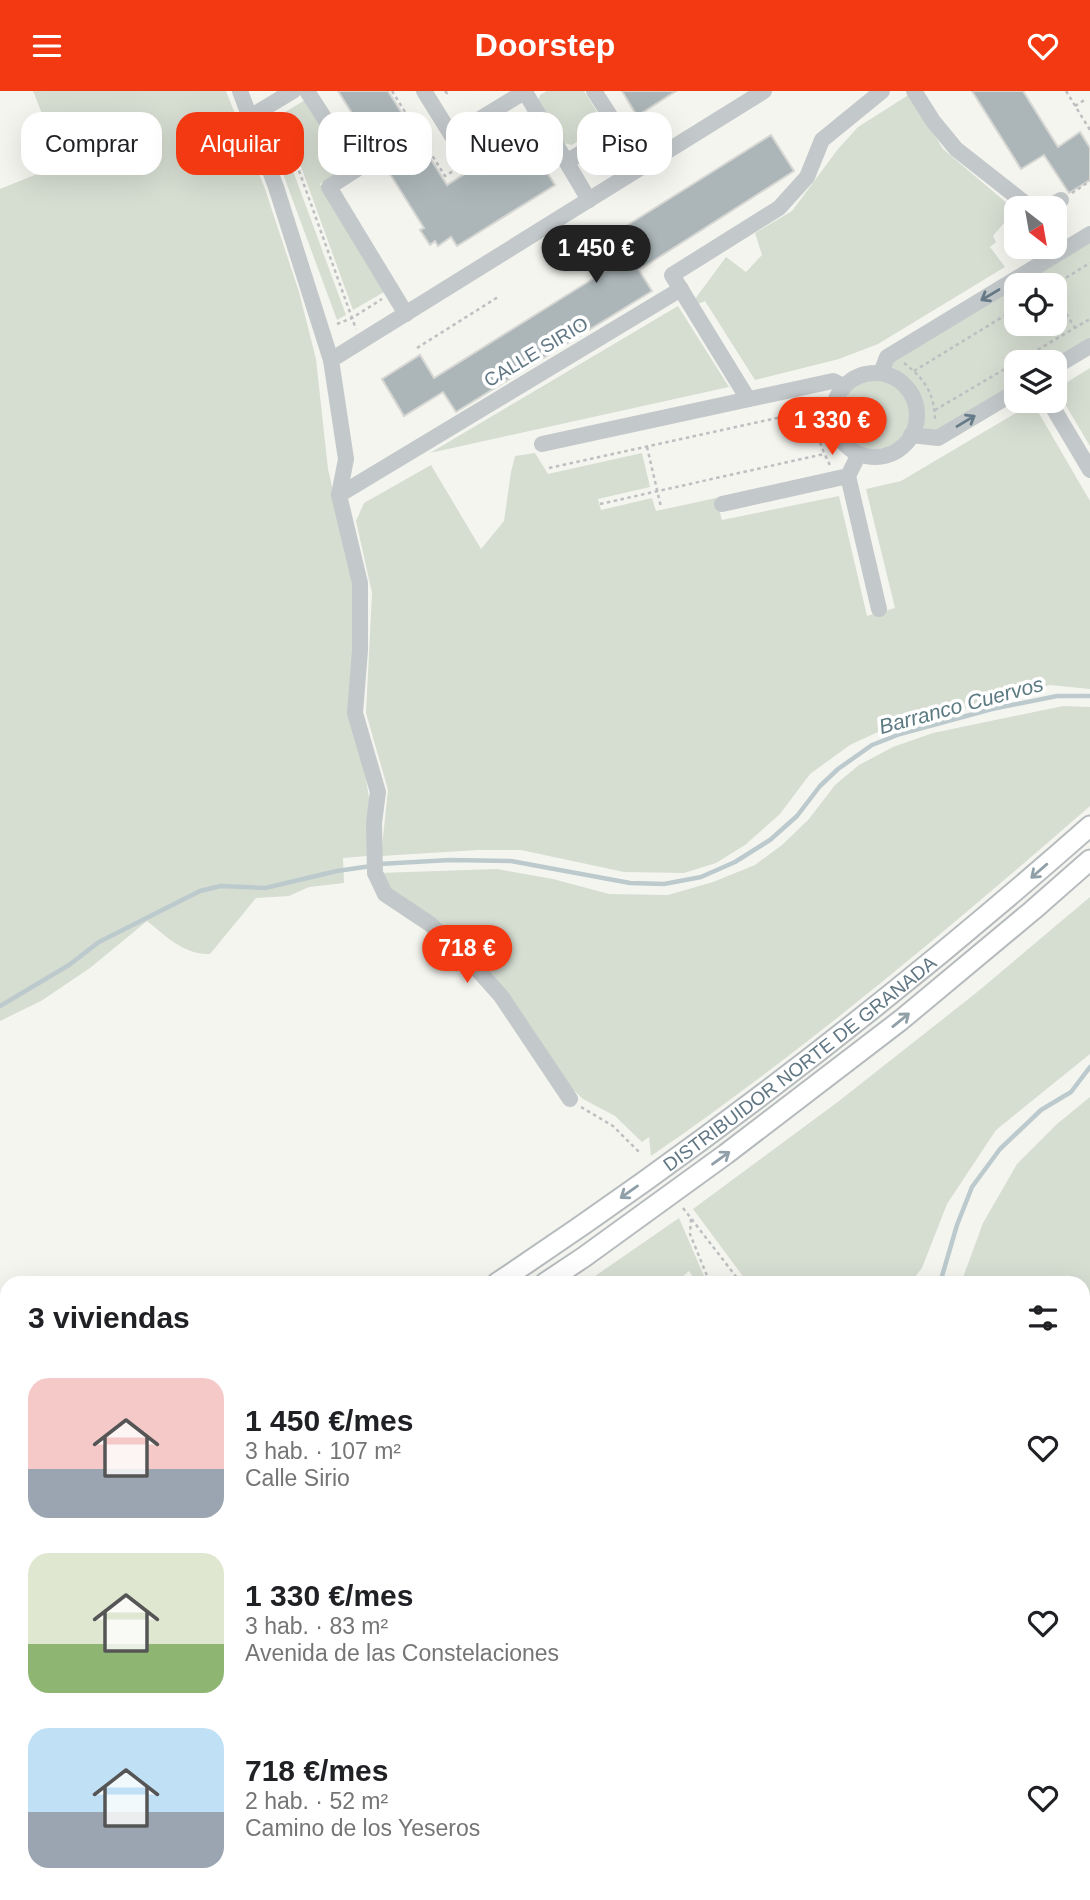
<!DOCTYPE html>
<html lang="es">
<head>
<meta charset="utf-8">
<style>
  :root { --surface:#fff; --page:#f2f2f2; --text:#202124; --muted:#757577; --accent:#f33912 }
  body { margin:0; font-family:Helvetica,sans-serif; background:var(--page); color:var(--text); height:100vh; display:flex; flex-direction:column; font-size:26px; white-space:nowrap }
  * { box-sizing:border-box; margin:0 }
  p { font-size:23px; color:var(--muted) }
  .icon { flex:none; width:38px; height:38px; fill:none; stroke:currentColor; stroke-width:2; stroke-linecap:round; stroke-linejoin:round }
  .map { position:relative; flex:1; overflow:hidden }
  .drawer { position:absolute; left:0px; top:1185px; width:1090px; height:625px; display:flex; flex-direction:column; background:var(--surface); border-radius:21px 21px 0 0; box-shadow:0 7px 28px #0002 }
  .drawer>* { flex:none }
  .hud { position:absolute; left:21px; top:21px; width:700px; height:63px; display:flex; gap:14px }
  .needle { width:46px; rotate:149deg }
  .controls { position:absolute; left:1004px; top:105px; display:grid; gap:14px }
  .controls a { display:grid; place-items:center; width:63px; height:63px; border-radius:14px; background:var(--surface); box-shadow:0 7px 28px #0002; font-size:35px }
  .price { position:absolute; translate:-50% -60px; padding:0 16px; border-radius:24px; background:var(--accent); color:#fff; font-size:23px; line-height:46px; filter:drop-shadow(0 2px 4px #0008) }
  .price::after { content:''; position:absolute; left:50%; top:42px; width:21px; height:16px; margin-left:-10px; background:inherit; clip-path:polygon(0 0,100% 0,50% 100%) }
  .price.current { background:#222; color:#fff }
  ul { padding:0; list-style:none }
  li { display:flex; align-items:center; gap:21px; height:175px; padding:0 28px }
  li span { display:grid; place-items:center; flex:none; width:196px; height:140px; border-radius:21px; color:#555 }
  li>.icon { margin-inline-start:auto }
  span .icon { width:84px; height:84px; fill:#fffc; stroke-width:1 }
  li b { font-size:30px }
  h2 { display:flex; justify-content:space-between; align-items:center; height:84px; padding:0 28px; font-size:30px }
  .chip { padding:0 24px; border-radius:21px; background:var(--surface); box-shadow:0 7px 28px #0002; font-size:24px; line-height:63px }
  .chip.current { background:var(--accent); color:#fff }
  header { display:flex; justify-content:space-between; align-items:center; height:91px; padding:0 28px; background:var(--accent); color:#fff; font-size:32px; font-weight:700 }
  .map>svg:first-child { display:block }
</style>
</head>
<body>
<header><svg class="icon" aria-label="menu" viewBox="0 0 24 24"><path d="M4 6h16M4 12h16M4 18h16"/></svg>Doorstep<svg class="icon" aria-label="heart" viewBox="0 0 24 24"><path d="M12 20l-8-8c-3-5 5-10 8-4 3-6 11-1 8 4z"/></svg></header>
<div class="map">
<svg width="1090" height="1809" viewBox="0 0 1090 1809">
  <rect width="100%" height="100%" fill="#f5f5f0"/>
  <g fill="#d6ddd1" fill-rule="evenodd">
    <path d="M33,0H226L265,98L299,201L316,268L328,378L357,503L356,635L370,711L367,765L343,767L344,792L309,796L289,805L256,807L210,863C184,864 166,845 147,830L90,877L41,910L0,930V98L62,73Z"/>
    <polygon points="547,0 584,0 602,29 600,36 572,54 564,52 538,10 540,4"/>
    <polygon points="910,3 943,58 1015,119 993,145 996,151 990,156 1005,176 878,253 839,268 755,289 705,210 698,213 695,208 726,166 746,181 762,164 755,142 792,120 838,58 858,36"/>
    <polygon points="305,9 347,76 320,93 384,201 353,219 282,23"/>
    <polygon points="274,28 346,224 337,229 265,34"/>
    <path d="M1090,150V250L1055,271H1017V295L938,343L924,340C924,305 919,294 889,276L894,267ZM1017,194H1055V233H1017Z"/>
    <polygon points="678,215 729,296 430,362"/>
    <polygon points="1090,277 1090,355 1056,298"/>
    <circle cx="875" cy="323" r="35"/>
    <polygon points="1033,312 1090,410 1090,598 1050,594 929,627 897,632 850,654 810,683 780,723 745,754 716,772 684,782 624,781 521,759 478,759 381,765 388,699 366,622 372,502 356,430 364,412 431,374 481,458 504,430 511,381 515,365 535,362 548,383 642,362 650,396 598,408 601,419 652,407 656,420 716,407 722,429 839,405 867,525 895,517 866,398 901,390"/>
    <path d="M1063,615L1090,616V715C949,838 805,959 651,1065L649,1046L642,1051L615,1025L583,1008L562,988L502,898L472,859L437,829L398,807L379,782L497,778L553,788L609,803L668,804L713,791L755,774L782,754L809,728L835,694L859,674L893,656L933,642Z"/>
    <polygon points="1090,806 1090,963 996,1039 947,1113 922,1177 910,1192 748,1192 693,1118 839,1010 976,902"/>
    <polygon points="1090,1006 1090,1384 1083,1412 1083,1192 961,1192 983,1132 1017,1073 1057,1033"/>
    <polygon points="679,1127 707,1192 697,1192 689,1180 675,1192 585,1192"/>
    <polygon points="1090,1425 1090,1572 1083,1579 1083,1453"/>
  </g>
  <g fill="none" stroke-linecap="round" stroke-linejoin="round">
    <g stroke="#bccace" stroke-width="4.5">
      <polyline points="379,773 450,769 511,770 630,792 664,793 701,786 735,771 770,749 797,725 820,695 838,678 872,654 900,643 992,618 1057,605 1090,605"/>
      <polyline points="0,915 69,874 99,851 200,800 221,795 265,797 337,780 371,775"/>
      <polyline points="940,1192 957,1134 972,1096 1000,1058 1041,1019 1071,1001 1090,976"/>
      <polyline points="639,1809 656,1802"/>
    </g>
  </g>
  <g fill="#acb6b9" stroke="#d6d6d3" stroke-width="2">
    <polygon points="338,0 388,0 447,94 524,45 555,94 457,155 451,146 438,155 435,150 430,154 420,139 424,137"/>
    <polygon points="622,0 676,0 637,25"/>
    <polygon points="972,0 1023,0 1058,56 1080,41 1090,57 1090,89 1069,102 1044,64 1021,78"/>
    <polygon points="771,44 794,80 639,179 652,200 456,321 443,301 404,325 382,288 420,264 434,287 591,189 629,165 615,142"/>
  </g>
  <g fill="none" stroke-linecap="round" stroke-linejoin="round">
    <defs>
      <g id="major">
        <path id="s1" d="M497,1192C705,1054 903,900 1090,735"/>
        <polyline points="545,1192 584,1166 726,1063 901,929 1033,819 1090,769"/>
        <polyline points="0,1515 7,1511"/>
        <polyline points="0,1547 7,1542"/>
      </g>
    </defs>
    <use href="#major" stroke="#b6bbbe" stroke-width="23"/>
    <g stroke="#bdbfc1" stroke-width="2.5" stroke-dasharray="3.5 3.5" stroke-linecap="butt">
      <polyline points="392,0 445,85 523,37"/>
      <polyline points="445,0 447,2 449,0"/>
      <polyline points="1066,0 1090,39"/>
      <polyline points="1075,15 1086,8"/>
      <polyline points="280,27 356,238"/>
      <polyline points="1072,102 1090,90"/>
      <polyline points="1044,186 1049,194"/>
      <polyline points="1054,194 1090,172"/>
      <polyline points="1055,205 1075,237"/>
      <polyline points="337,233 352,227 382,208"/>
      <polyline points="417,257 498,206"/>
      <path d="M904,272C926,289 935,304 935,331"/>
      <polyline points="914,280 1017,217"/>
      <path d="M814,310C812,329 820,356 830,374"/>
      <polyline points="935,319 1090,228"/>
      <polyline points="647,356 661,416"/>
      <polyline points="549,377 813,319"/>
      <polyline points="600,413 824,363"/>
      <polyline points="581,1016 613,1035 641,1063"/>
      <polyline points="683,1117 741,1192"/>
      <polyline points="691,1128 690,1143 710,1192"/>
      <polyline points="1083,1418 1090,1392"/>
      <polyline points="1083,1583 1090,1576"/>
    </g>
    <g stroke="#c3c8ca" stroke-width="16">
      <polyline points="240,0 276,96 331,269 346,368 339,404 360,492 360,559 355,622 378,701 374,732 375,782 385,803 430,833 467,867 501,905 570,1008"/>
      <polyline points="307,0 357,78 329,96 406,223"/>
      <polyline points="424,0 452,45 526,0"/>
      <polyline points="594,0 643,76"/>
      <polyline points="914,0 933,30 956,58 1031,117"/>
      <polyline points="525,1 589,109"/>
      <polyline points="250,26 293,0"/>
      <polyline points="568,70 618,39"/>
      <polyline points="1047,117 1061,109"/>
      <polyline points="331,269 764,0"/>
      <polyline points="1055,276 1090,255"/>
      <polyline points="881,282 887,266 1090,143"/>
      <circle cx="875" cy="324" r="42"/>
      <polyline points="748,308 672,184 779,117 807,86 822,49 882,0"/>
      <polyline points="1049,310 1090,379"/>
      <polyline points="911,344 938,347 1017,300"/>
      <polyline points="542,353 833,290 843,295"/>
      <polyline points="848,385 879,518"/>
      <polyline points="339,404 681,198"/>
      <polyline points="722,413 848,385 859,363"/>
      <polyline points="1083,1683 1090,1688"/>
      <polyline points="1083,1782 1090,1773"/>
      <polyline points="1034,1802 1041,1809"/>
      <polyline points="895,1809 901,1802"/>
      <polyline points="1050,1809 1055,1807 1062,1809"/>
    </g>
    <use href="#major" stroke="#fff" stroke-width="19"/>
  </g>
  <defs><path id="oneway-shaft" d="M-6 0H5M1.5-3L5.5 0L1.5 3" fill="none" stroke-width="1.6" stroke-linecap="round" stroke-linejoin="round" transform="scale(1.75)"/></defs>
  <g stroke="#667b88">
    <use href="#oneway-shaft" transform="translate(990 204) rotate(149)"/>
    <use href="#oneway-shaft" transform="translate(966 330) rotate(-31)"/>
  </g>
  <g stroke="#90a0a9">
    <use href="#oneway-shaft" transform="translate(1039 780) rotate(139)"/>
    <use href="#oneway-shaft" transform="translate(901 929) rotate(-39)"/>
    <use href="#oneway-shaft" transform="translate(721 1067) rotate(-36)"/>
    <use href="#oneway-shaft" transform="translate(629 1101) rotate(145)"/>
  </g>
  <g text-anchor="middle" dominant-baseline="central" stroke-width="7" stroke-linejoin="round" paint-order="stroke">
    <g font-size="19" fill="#617784" stroke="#fff">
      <text transform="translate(536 261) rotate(-31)">CALLE SIRIO</text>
      <text stroke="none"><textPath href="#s1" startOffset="374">DISTRIBUIDOR NORTE DE GRANADA</textPath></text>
    </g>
    <g font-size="21" font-style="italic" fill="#5c7a82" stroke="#fff">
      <text transform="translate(961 614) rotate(-15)">Barranco Cuervos</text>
    </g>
  </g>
</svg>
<div class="controls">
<a><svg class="needle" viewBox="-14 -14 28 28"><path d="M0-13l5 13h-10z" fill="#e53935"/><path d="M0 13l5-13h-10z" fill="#757577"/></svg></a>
<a><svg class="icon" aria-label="locate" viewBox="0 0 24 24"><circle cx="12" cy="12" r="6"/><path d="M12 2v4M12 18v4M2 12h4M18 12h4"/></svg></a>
<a><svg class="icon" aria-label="layers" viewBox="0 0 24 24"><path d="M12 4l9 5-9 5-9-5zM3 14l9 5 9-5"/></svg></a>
</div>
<b class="price current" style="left:596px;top:194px">1 450 €</b>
<b class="price" style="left:832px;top:366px">1 330 €</b>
<b class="price" style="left:467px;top:894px">718 €</b>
<div class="hud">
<a class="chip">Comprar</a>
<a class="chip current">Alquilar</a>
<a class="chip">Filtros</a>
<a class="chip">Nuevo</a>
<a class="chip">Piso</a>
</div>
<section class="drawer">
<h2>3 viviendas<svg class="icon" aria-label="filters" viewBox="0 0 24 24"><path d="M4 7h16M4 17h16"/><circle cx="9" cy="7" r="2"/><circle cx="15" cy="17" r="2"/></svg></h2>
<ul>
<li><span style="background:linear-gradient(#f6c9c9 65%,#9aa5b1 0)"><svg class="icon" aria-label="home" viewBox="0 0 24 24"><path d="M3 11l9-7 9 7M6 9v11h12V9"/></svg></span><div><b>1 450 €/mes</b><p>3 hab. · 107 m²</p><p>Calle Sirio</p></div><svg class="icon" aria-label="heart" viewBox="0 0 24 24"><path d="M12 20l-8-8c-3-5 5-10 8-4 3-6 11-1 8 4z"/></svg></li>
<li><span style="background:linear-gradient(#dfe7d0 65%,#8fb573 0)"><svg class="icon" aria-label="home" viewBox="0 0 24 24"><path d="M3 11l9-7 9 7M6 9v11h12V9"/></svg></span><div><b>1 330 €/mes</b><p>3 hab. · 83 m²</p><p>Avenida de las Constelaciones</p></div><svg class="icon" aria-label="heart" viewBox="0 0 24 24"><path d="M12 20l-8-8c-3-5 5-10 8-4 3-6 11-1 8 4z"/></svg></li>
<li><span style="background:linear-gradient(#bfe0f5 60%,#9aa5b1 0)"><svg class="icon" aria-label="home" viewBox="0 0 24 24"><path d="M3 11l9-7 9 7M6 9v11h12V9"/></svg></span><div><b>718 €/mes</b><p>2 hab. · 52 m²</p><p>Camino de los Yeseros</p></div><svg class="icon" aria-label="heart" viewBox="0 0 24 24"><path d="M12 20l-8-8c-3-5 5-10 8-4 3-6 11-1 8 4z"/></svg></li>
</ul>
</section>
</div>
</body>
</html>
